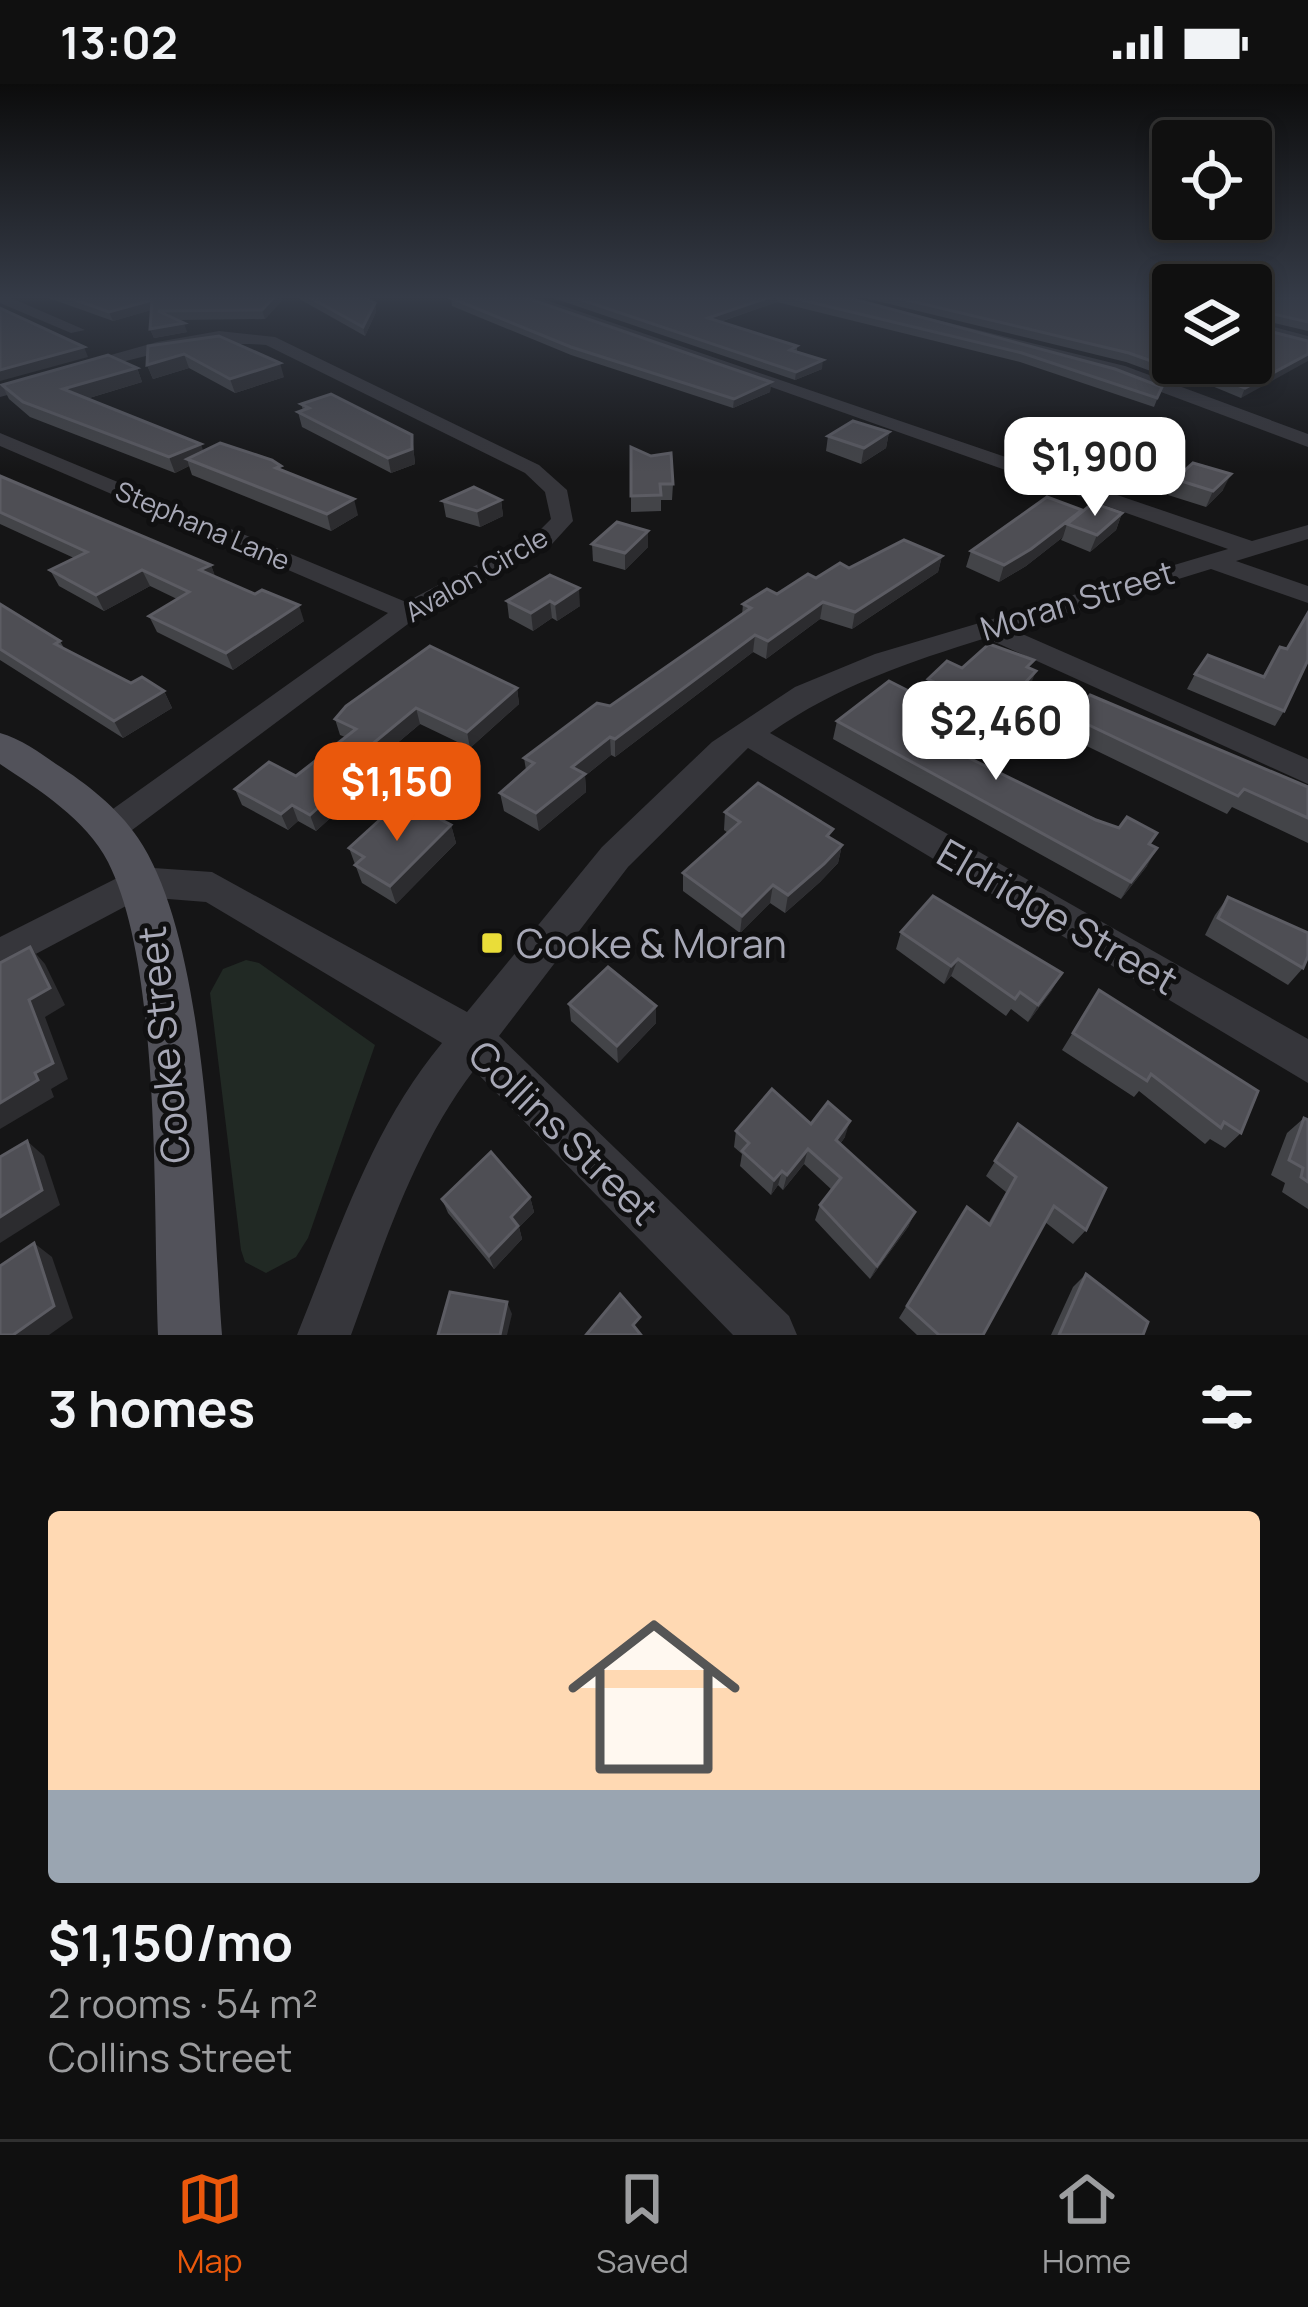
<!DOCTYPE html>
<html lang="en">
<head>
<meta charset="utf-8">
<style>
  :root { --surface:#101010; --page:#191919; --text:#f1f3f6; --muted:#9c9d9f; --line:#303030; --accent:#ea580c }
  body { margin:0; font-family:Manrope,sans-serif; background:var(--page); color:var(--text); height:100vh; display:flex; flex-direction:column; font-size:45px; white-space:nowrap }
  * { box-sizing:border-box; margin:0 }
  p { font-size:39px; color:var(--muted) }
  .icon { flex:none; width:66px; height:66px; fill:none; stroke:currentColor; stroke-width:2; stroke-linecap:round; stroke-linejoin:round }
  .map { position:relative; height:1251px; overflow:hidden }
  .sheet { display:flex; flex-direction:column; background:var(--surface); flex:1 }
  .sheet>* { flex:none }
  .fabs { position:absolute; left:1152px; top:36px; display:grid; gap:24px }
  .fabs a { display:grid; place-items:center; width:120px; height:120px; border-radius:12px; background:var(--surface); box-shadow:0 6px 18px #0003,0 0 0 3px var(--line); font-size:60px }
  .price { position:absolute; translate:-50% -102px; padding:0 27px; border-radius:24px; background:#fff; color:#222; font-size:39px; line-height:78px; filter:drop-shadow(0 3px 6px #0008) }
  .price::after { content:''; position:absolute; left:50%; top:72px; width:36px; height:27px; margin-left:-18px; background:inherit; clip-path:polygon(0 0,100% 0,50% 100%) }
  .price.active { background:var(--accent); color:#fff }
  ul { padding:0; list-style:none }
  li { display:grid; align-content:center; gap:24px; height:636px; padding:0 48px }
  li span { display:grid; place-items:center; height:372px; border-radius:12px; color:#555 }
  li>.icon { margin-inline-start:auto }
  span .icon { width:216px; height:216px; fill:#fffc; stroke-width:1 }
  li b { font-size:51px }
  h2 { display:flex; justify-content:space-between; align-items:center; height:144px; padding:0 48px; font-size:51px }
  .status { display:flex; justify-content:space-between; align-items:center; height:84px; padding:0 60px; background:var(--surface); direction:ltr }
  .status svg { height:33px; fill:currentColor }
  .dock { display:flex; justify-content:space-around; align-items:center; height:168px; border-top:3px solid var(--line); background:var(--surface); font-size:33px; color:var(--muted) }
  .dock a { display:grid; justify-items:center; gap:6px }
  .dock .active { color:var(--accent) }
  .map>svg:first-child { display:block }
</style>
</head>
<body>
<div class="status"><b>13:02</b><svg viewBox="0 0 49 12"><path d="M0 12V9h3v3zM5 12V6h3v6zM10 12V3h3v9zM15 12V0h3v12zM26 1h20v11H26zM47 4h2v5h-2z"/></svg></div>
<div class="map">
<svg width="1308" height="1251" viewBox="0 0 1308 1251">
  <rect width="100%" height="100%" fill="#151516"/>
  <polygon fill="#212924" points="246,876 259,879 375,961 308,1154 296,1173 266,1189 245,1178 241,1166 210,909 223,885"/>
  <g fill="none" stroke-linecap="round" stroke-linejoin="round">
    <g fill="#36363b" fill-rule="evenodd">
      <polygon points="0,213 9,213 85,246 71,249 0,219"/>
      <path d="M517,213H537L1252,457L1308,441V455L1236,477L1308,502V519L1211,485L1013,546L1308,675V700L986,554C909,578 837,602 770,649L1308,955V999L748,664L628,783L499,952L789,1232L797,1251H733L474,986C414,1065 385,1158 351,1251H297C338,1150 372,1043 442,959L206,818L143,813L0,889V853L139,783L212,788L467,928L602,763L712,658L795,603L875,570L1228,465Z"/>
      <polygon points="820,213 843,213 1125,282 1308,350 1308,363 1113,290"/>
      <polygon points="1131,213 1173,218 1173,226 1133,216"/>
      <polygon points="1251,237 1308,252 1308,262 1251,247"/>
      <path d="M219,247L275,253L539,381L567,406L573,437L552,460L416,534L120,755L108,759L96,755L91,746L96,737L388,529L0,362V349L406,518L536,450L551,435L545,408L525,389L266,261C173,253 89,290 0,313V302L157,258Z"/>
    </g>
    <path fill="#52525a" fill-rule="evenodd" d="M0,649C21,655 39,668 56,680C87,700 117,723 138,754C209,858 212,1122 222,1251H158C153,1127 162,885 108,778C86,735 39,706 0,680Z"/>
  </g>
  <g fill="#434448">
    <polygon points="46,213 285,213 265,235 178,236 187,248 154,254 150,245 151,226 113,237"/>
    <polygon points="296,213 364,213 375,219 376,228 365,252"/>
    <polygon points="550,213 846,213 1162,303 1154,323 1020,278 777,218 720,238 797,262 797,268 822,285 795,296"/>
    <polygon points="861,213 1173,213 1173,215 1135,213 1173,279 1251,279 1251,213 1308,213 1308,247 1253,234 1253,243 1308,257 1241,314 1171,285 1167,293 1126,278"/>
    <polygon points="451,214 771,298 770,308 733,324 571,271 452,222"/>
    <polygon points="148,262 284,293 235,309 189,284 153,295 147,281"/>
    <polygon points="137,284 142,298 86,315 203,367 282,387 358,431 331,447 192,391 189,382 175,389 30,333 9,315 2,301"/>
    <polygon points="301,320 412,351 415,380 391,389 302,343 298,328 303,326"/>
    <polygon points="889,348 886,364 861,380 826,367 828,352"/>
    <polygon points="631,363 673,400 672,416 661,416 661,427 631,428"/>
    <polygon points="0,392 211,481 215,493 304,537 233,586 157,548 149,532 177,515 150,502 104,527 59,502 50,486 74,474 0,440"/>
    <polygon points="1175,395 1223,406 1206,423 1168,411"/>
    <polygon points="501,416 503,432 480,443 446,433 443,417"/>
    <polygon points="1082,426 1122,429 1116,446 1090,468 1061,456 1063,453 1026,482 999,498 966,483 971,467"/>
    <polygon points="648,447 648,463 625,486 593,477 592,460"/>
    <polygon points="942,472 938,488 852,545 820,535 766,575 753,568 615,673 611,671 585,692 586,708 539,747 504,727 500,709 526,686 524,674 610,622 742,531 743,520 849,484"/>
    <polygon points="550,491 580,522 557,537 552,534 533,547 509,534 507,517"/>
    <polygon points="0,520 60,557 64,564 131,599 164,607 172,624 123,654 0,576"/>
    <polygon points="1280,563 1284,627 1275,642 1187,605 1195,590 1263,592"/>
    <polygon points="962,584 1031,585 1029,605 1003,633 974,619 962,633 923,613 928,595"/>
    <polygon points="517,604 519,620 470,664 420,640 333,713 338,727 316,747 298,737 288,746 242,721 235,705 296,692 345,653 340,651 335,635"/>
    <polygon points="930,618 925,635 921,640 969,664 966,673 1150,760 1147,782 1121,815 833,655 837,637"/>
    <polygon points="1072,633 1308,703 1308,759 1232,723 1227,730 1064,651"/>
    <polygon points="725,728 831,755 842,761 838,779 820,798 785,829 770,819 740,849 683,807 683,789 728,749 724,746"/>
    <polygon points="399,740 451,741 456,759 396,820 362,799 349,764"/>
    <polygon points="1228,813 1303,884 1288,901 1205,851 1215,831"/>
    <polygon points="901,848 1052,906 1028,938 1011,925 1006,932 951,892 944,900 896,865"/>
    <polygon points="1099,906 1241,1049 1225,1064 1210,1055 1205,1060 1139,1007 1134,1013 1062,966"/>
    <polygon points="569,920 656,939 618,979 571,937"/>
    <polygon points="1304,1034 1308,1036 1308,1125 1282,1108 1285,1099 1271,1091 1287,1049"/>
    <polygon points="811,1040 845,1053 840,1060 915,1128 908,1143 870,1195 815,1136 820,1121 832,1106 804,1080 783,1106 778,1101 771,1111 740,1082 742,1070 734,1063 736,1047"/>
    <polygon points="1018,1040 1086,1146 1073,1160 1045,1138 983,1251 917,1251 899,1234 967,1123 988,1140 1006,1108 986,1092"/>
    <polygon points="530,1113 534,1128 519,1143 522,1155 494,1185 448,1129 442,1115"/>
    <polygon points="1086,1190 1143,1251 1051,1251 1073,1203"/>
  </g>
  <g fill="#2c2c2f">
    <polygon points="274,213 285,213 265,235 262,226"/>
    <polygon points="770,213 777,213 777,218 707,242 708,234"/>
    <polygon points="152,216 155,225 113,237 109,228"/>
    <polygon points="375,219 376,228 365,252 363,243"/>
    <polygon points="184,239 187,248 154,254 150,245"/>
    <polygon points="84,263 88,273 0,297 0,286"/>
    <polygon points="184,270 189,284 153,295 147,281"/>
    <polygon points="1308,270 1308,277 1241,314 1245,304"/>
    <polygon points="823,276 822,285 795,296 796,288"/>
    <polygon points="280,279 284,293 235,309 230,295"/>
    <polygon points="137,284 142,298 69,320 63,305"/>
    <polygon points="771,298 770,308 733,324 734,315"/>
    <polygon points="889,348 886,364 861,380 864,364"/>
    <polygon points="412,351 415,380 391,389 388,374"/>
    <polygon points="201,360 206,375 187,375 189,382 175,389 169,373"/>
    <polygon points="1231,390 1223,406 1206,423 1213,407"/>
    <polygon points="354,415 358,431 331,447 327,430"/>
    <polygon points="501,416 503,432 480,443 477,427"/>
    <polygon points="1082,426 1067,440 1063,453 1026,482 999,498 1004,481"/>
    <polygon points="1122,429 1116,446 1090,468 1097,451"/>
    <polygon points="648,447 648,463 625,486 625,469"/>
    <polygon points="942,472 938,488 852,545 855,528"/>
    <polygon points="211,481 217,497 200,486"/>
    <polygon points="142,486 150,502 104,527 96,511"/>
    <polygon points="579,504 580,522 557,537 555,520"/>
    <polygon points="550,517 552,534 533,547 531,529"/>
    <polygon points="823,518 820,535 766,575 768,557"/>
    <polygon points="299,521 304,537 233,586 226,569"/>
    <polygon points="755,551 753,568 615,673 615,655"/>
    <polygon points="1036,587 1029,605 1003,633 1010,615"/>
    <polygon points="980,601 974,619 962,633 968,615"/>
    <polygon points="517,604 519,620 470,664 467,648"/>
    <polygon points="164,607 172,624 123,654 114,637"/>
    <polygon points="930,618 925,635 907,654 912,636"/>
    <polygon points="416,624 420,640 333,713 338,727 316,747 310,731 319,704"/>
    <polygon points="610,653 611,671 585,692 586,708 539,747 536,729 572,683"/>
    <polygon points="292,721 298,737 288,746 281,730"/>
    <polygon points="451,741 456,759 396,820 390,802"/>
    <polygon points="842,761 838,779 820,798 785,829 788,811"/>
    <polygon points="1157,764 1147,782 1121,815 1131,798"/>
    <polygon points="773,801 770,819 740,849 742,832"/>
    <polygon points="30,863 45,880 65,921 45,933 68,995 51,1005 54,1013 0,1045 0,1019 35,989 29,916"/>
    <polygon points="958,875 951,892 944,900 951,882"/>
    <polygon points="1062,889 1052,906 1028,938 1038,921"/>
    <polygon points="656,922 656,939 618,979 617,962"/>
    <polygon points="850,1037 845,1053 831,1072 836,1056"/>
    <polygon points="27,1057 44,1072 60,1121 0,1159 0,1133"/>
    <polygon points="808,1065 804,1080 783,1106 787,1091"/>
    <polygon points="782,1087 778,1101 771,1111 774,1096"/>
    <polygon points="530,1113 534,1128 519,1143 522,1155 494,1185 489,1172 511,1133"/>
    <polygon points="915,1128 908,1143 870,1195 877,1182"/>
    <polygon points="34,1159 52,1173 73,1234 49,1251 13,1251"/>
    <polygon points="507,1218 512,1230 507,1251 500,1251"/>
  </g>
  <g fill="#4e4e54" stroke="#5c5c63" stroke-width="3">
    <polygon points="67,213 274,213 262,226 158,227 184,239 150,245 152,216 109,228"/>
    <polygon points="309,213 364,213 375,219 363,243"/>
    <polygon points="455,213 524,213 771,298 734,315 571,263 451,214"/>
    <polygon points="573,213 770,213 708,234 797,262 790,266 823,276 796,288"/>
    <polygon points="789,213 846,213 1115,285 1162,303 1157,314 1022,269"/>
    <polygon points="894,213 1135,213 1173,222 1173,279 1171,284 1129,269"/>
    <polygon points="1251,213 1308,213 1308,238 1252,225 1253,243 1308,257 1308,270 1245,304 1182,279 1251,279"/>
    <polygon points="0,224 84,263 0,286"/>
    <polygon points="219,252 280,279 230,295 184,270 147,281 148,262"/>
    <polygon points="108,271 137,284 63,305 201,360 169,373 23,318 2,301"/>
    <polygon points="331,310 412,351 412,365 388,374 298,328 309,324 301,320"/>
    <polygon points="853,337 889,348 864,364 828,352"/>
    <polygon points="220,359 272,376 281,382 276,384 354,415 327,430 187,375"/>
    <polygon points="631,363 651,372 671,369 673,400 660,400 661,411 631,412"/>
    <polygon points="1193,379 1231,390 1213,407 1175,395"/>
    <polygon points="0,392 211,481 200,486 255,510 262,506 299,521 226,569 149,532 189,508 142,486 96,511 50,486 87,468 0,428"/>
    <polygon points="474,403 501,416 477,427 443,417"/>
    <polygon points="1047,413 1082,426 1031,465 1004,481 971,467"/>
    <polygon points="1093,419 1122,429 1097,451 1067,440"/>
    <polygon points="617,438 648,447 625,469 592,460"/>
    <polygon points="904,456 942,472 855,528 823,518 768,557 755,551 615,655 610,653 572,683 585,690 536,729 500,709 534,679 524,674 597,619 610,622 751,524 743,520 767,505 777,510 808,490 816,494 840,479 849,484"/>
    <polygon points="550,491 579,504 555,520 550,517 531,529 507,517"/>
    <polygon points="0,520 60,557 55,560 131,599 142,593 164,607 114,637 0,565"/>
    <polygon points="1308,529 1308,576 1284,627 1195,590 1208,571 1264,593 1280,563 1287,565"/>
    <polygon points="989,560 1034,576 1027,583 1036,587 1010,615 980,601 968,615 928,595 947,577 962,584"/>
    <polygon points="430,562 517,604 467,648 416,624 319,704 332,711 310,731 292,721 281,730 235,705 269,678 296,692 356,645 335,635 346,622"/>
    <polygon points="889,597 930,618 912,636 969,664 963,671 1096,736 1119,744 1127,733 1157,749 1149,760 1157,764 1131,798 837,637"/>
    <polygon points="1090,611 1308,703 1308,734 1244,705 1238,712 1072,633"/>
    <polygon points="758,699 833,745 827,752 842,761 824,780 788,811 773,801 742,832 683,789 740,738 725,728"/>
    <polygon points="417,723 451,741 390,802 355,781 364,773 349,764 384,732 399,740"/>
    <polygon points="933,812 1062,889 1038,921 1020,908 1015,915 958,875 951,882 901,848"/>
    <polygon points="1228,813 1308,849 1308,872 1303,884 1218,834"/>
    <polygon points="30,863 50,904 29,916 53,979 35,989 38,996 0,1019 0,879"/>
    <polygon points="608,883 656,922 617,962 569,920"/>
    <polygon points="1099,906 1258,1007 1241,1049 1224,1038 1221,1044 1151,990 1147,997 1073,949"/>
    <polygon points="772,1005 811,1040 828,1018 850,1037 836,1056 915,1128 877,1182 820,1121 841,1094 808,1065 787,1091 782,1087 774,1096 742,1067 749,1059 736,1047"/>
    <polygon points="1304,1034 1308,1036 1308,1098 1301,1093 1303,1084 1289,1076"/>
    <polygon points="1018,1040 1106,1104 1086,1146 1054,1122 983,1251 939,1251 907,1222 967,1123 990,1141 1016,1093 995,1077"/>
    <polygon points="27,1057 42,1106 0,1133 0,1073"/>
    <polygon points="491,1068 530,1113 511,1133 518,1142 489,1172 442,1115"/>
    <polygon points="34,1159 54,1222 13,1251 0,1251 0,1182"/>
    <polygon points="1086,1190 1148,1238 1143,1251 1059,1251"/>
    <polygon points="450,1208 507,1218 500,1251 438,1251"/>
    <polygon points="620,1210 640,1233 633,1241 641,1251 586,1251"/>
  </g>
  <linearGradient id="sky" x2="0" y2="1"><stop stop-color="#0c0c0c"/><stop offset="0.55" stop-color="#353b47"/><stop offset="1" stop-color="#353b47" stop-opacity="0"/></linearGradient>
  <rect width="1308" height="388" fill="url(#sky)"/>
  <rect fill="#eadd39" stroke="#101011" stroke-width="4.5" x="480" y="847" width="24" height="24" rx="6"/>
  <g text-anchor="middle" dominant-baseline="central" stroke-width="10" stroke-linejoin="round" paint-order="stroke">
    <g font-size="27" fill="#a7a8b6" stroke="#101011">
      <text transform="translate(203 441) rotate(23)">Stephana Lane</text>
      <text transform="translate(476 490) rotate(-30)">Avalon Circle</text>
    </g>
    <g font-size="33" fill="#a7a8b6" stroke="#101011">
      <text transform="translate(1077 516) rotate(-17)">Moran Street</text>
    </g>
    <g font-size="39" fill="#a7a8b6" stroke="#101011">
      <text transform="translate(1058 832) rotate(30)">Eldridge Street</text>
      <text transform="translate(163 961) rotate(-96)">Cooke Street</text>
      <text transform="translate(564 1048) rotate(44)">Collins Street</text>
    </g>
    <g font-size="39" fill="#a7a8b6" stroke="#101011" text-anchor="start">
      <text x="516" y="859">Cooke &amp; Moran</text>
    </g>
  </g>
</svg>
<div class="fabs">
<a><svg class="icon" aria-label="locate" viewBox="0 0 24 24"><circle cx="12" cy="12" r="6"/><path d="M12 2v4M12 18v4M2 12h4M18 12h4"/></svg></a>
<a><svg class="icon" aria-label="layers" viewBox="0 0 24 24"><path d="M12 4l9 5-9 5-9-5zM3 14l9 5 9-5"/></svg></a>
</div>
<b class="price" style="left:1095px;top:435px">$1,900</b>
<b class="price" style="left:996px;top:699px">$2,460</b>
<b class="price active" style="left:397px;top:760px">$1,150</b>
</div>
<section class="sheet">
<h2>3 homes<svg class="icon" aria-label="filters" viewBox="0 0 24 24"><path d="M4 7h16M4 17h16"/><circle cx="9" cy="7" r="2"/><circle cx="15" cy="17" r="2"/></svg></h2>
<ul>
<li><span style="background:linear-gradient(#ffd9b3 75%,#9aa5b1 0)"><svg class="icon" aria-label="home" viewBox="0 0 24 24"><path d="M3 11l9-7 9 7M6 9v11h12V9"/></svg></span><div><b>$1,150/mo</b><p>2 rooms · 54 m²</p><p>Collins Street</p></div></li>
</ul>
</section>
<nav class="dock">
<a class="active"><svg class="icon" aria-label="map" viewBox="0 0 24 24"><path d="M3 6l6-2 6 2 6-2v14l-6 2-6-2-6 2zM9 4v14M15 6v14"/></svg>Map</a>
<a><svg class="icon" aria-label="saved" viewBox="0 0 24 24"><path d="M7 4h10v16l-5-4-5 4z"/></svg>Saved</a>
<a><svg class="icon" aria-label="home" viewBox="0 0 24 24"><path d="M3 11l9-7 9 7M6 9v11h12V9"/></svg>Home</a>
</nav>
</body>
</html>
